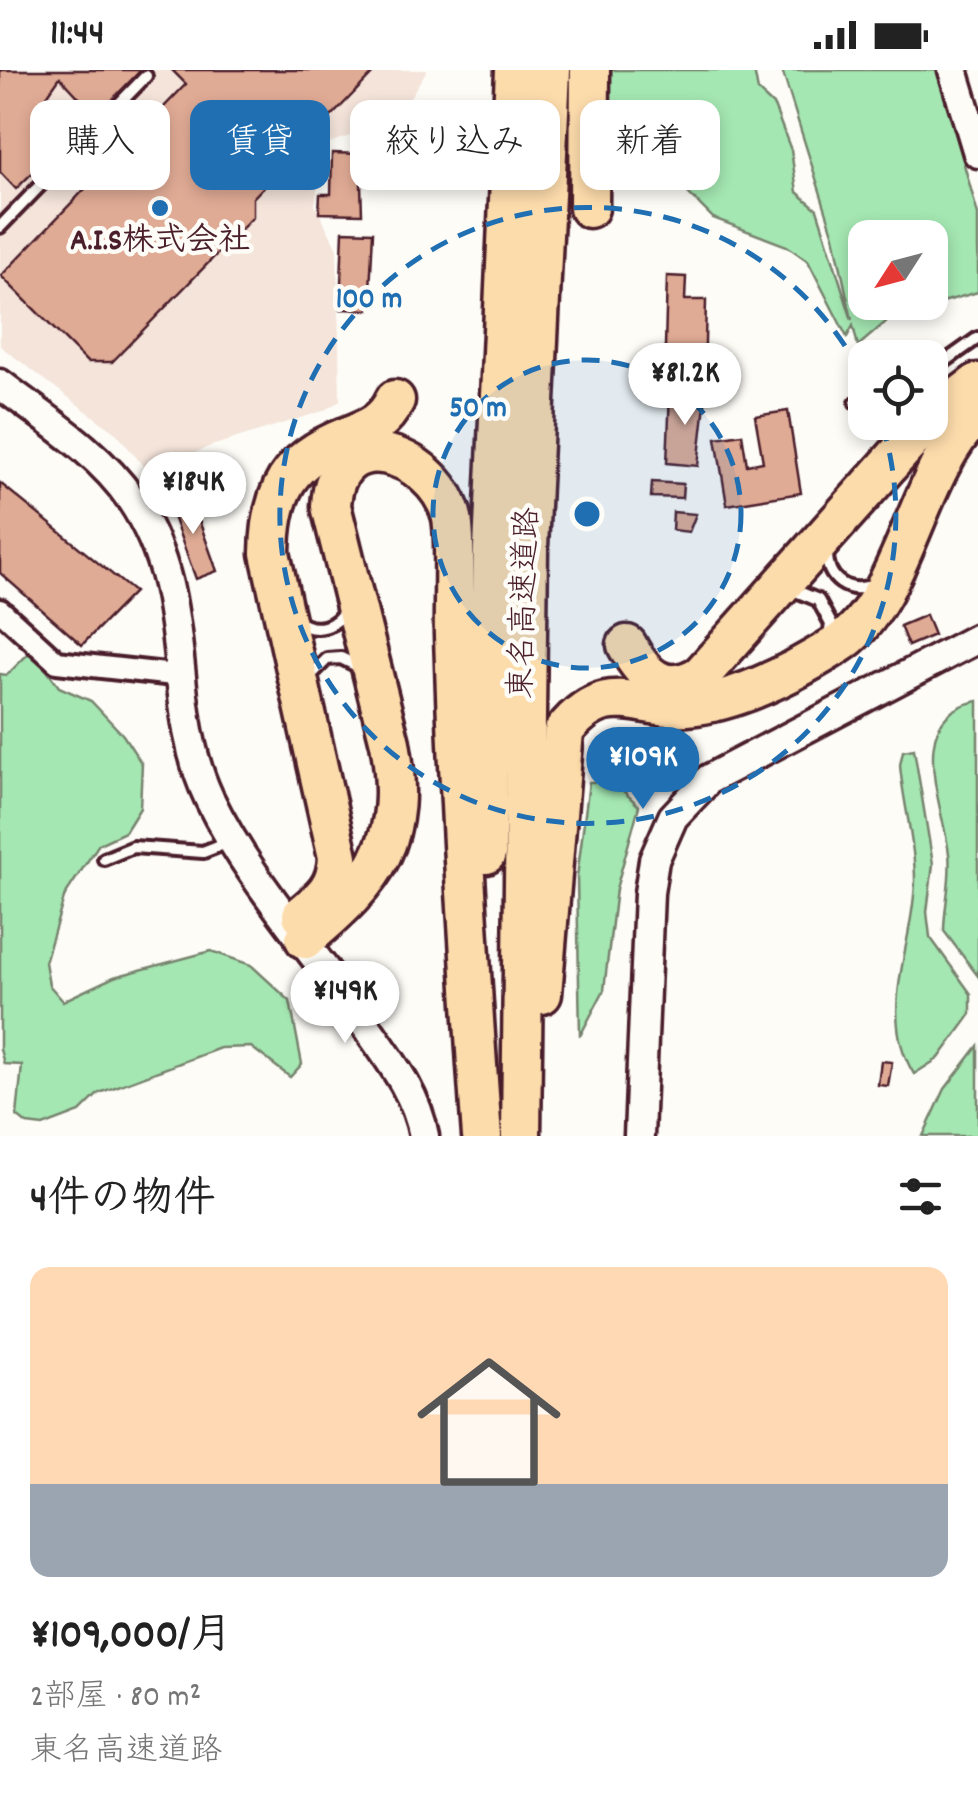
<!DOCTYPE html>
<html lang="ja">
<head>
<meta charset="utf-8">
<style>
  :root { --surface:#fff; --page:#f2f2f2; --text:#222; --muted:#767676; --accent:#1f6fb2 }
  body { margin:0; font-family:Dekko,"Klee One",sans-serif; background:var(--page); color:var(--text); height:100vh; display:flex; flex-direction:column; font-size:38px; white-space:nowrap }
  * { box-sizing:border-box; margin:0 }
  p { font-size:32px; color:var(--muted) }
  .icon { flex:none; width:55px; height:55px; fill:none; stroke:currentColor; stroke-width:2; stroke-linecap:round; stroke-linejoin:round }
  .map { position:relative; height:1066px; overflow:hidden }
  .details { display:flex; flex-direction:column; background:var(--surface); flex:1 }
  .details>* { flex:none }
  .banner { position:absolute; left:30px; top:30px; width:920px; height:90px; display:flex; gap:20px }
  .needle { width:65px; rotate:234deg }
  .fabs { position:absolute; left:848px; top:150px; display:grid; gap:20px }
  .fabs a { display:grid; place-items:center; width:100px; height:100px; border-radius:20px; background:var(--surface); box-shadow:0 5px 15px #0003; font-size:50px }
  .price { position:absolute; translate:-50% -85px; padding:0 22px; border-radius:35px; background:#fff; color:#222; font-size:32px; line-height:65px; filter:drop-shadow(0 2px 5px #0008) }
  .price::after { content:''; position:absolute; left:50%; top:60px; width:30px; height:22px; margin-left:-15px; background:inherit; clip-path:polygon(0 0,100% 0,50% 100%) }
  .price.active { background:var(--accent); color:#fff }
  ul { padding:0; list-style:none }
  li { display:grid; align-content:center; gap:20px; height:530px; padding:0 30px }
  li span { display:grid; place-items:center; height:310px; border-radius:20px; color:#555 }
  li>.icon { margin-inline-start:auto }
  span .icon { width:180px; height:180px; fill:#fffc; stroke-width:1 }
  li b { font-size:42px }
  h2 { display:flex; justify-content:space-between; align-items:center; height:120px; padding:0 30px; font-size:42px }
  .pill { padding:0 35px; border-radius:20px; background:var(--surface); box-shadow:0 5px 15px #0003; font-size:35px; line-height:90px }
  .pill.active { background:var(--accent); color:#fff }
  .status { display:flex; justify-content:space-between; align-items:center; height:70px; padding:0 50px; background:var(--surface); direction:ltr }
  .status svg { height:28px; fill:currentColor }
  .map>svg:first-child { display:block }
</style>
</head>
<body>
<div class="status"><b>11:44</b><svg viewBox="0 0 49 12"><path d="M0 12V9h3v3zM5 12V6h3v6zM10 12V3h3v9zM15 12V0h3v12zM26 1h20v11H26zM47 4h2v5h-2z"/></svg></div>
<div class="map">
<svg width="978" height="1066" viewBox="0 0 978 1066">
  <rect width="100%" height="100%" fill="#fdfcf7"/>
  <filter id="ink" filterUnits="userSpaceOnUse"><feTurbulence type="fractalNoise" baseFrequency=".01" numOctaves="2"/><feDisplacementMap in="SourceGraphic" scale="20" xChannelSelector="R" yChannelSelector="G"/><feConvolveMatrix kernelMatrix="1 2 1 2 8 2 1 2 1" color-interpolation-filters="sRGB"/></filter>
  <g filter="url(#ink)">
    <polygon fill="#f4e4da" points="0,0 427,0 396,50 324,75 315,135 337,178 340,331 323,341 208,377 150,404 117,364 0,276"/>
    <g fill="#a4e7b2" stroke="#77836e" stroke-width="2.5" fill-rule="evenodd">
      <path d="M605,0H754L758,21L774,36L791,80L797,122L817,139L852,250L834,166L782,0H938L978,145V222L893,246L858,276L853,256L847,267L808,191L787,176L713,148L668,103L638,115L603,102ZM865,168H930V232H865Z"/>
      <polygon points="32,580 59,617 91,631 123,665 142,694 140,738 125,762 99,774 65,825 45,892 49,915 63,931 114,907 211,881 251,895 290,931 302,994 290,1007 251,977 220,978 99,1023 80,1042 43,1056 27,1054 17,1046 22,995 4,994 0,979 0,604 7,605"/>
      <path d="M978,631V906L944,861C944,837 952,808 949,784C944,737 902,645 978,631Z"/>
      <path d="M914,679L933,794L927,842L930,867L971,924V944L939,988L914,1004C876,943 914,876 915,810C915,771 903,733 900,695L903,681Z"/>
      <polygon points="589,712 614,712 639,736 616,819 604,920 580,966 577,807"/>
      <polygon points="978,976 978,1066 923,1066 945,1019"/>
    </g>
    <g fill="#e0ab95" stroke="#4a1f2b" stroke-width="2.5">
      <polygon points="0,0 142,0 96,46 60,7 44,30 71,65 16,119 0,102"/>
      <polygon points="172,0 376,0 253,128 253,147 112,292 87,292 1,206 186,14"/>
      <polygon points="332,83 360,84 362,144 319,143 320,124 331,124"/>
      <polygon points="343,161 373,162 369,240 340,239"/>
      <polygon points="667,206 686,207 685,230 706,230 704,313 664,312"/>
      <polygon points="670,322 706,325 698,396 667,393"/>
      <polygon points="788,341 801,423 727,435 716,368 742,364 747,395 763,392 755,346"/>
      <polygon points="652,412 683,414 682,428 651,427"/>
      <polygon points="0,413 134,522 82,575 0,503"/>
      <polygon points="190,425 217,501 196,509 168,433"/>
      <polygon points="673,442 696,444 689,462 672,460"/>
      <polygon points="926,545 934,565 908,576 900,556"/>
      <polygon points="881,991 892,992 888,1016 878,1015"/>
    </g>
    <g fill="none" stroke-linecap="round" stroke-linejoin="round">
      <defs>
        <g id="lane">
          <polyline points="0,157 146,6"/>
          <polyline points="930,302 978,268"/>
          <polyline points="856,333 865,333"/>
          <path d="M827,481C826,510 848,525 874,515"/>
          <polyline points="788,524 796,521 818,530 831,554 829,567"/>
          <path d="M296,551C316,564 336,558 347,537"/>
          <polyline points="307,609 327,589 341,588 359,597"/>
          <polyline points="104,789 133,777 203,782 231,771"/>
        </g>
        <polyline id="street" points="0,540 57,592 183,606"/>
        <g id="secondary">
          <polyline points="953,0 978,83"/>
          <path d="M0,314C44,348 99,382 131,429C199,530 163,631 209,728C248,809 313,880 364,953C389,989 416,1022 424,1066"/>
          <polyline points="639,1066 649,823 654,790 673,747 709,709 978,568"/>
        </g>
        <g id="highway">
          <polyline points="589,138 590,0"/>
          <polyline points="930,349 978,313"/>
          <path d="M627,575C644,607 665,627 701,605L927,352"/>
          <polyline points="486,784 493,479 515,0"/>
          <path d="M302,845C324,827 337,816 338,787L270,483C271,421 288,390 346,367C369,358 384,353 395,330"/>
          <path d="M305,869C377,809 408,770 390,673L331,436C336,350 432,382 451,444C457,464 453,539 454,566C457,667 462,768 469,869C473,935 477,1000 482,1066"/>
          <path d="M542,924L564,661C609,604 640,644 696,635C744,628 796,601 837,575C905,533 915,401 978,343"/>
          <polyline points="521,1066 528,477 551,0"/>
        </g>
      </defs>
      <use href="#lane" stroke="#4a1f2b" stroke-width="18"/>
      <use href="#street" stroke="#4a1f2b" stroke-width="28"/>
      <use href="#secondary" stroke="#4a1f2b" stroke-width="35"/>
      <use href="#highway" stroke="#4a1f2b" stroke-width="45"/>
      <use href="#lane" stroke="#fdfcf7" stroke-width="10"/>
      <use href="#street" stroke="#fdfcf7" stroke-width="20"/>
      <use href="#secondary" stroke="#fdfcf7" stroke-width="28"/>
      <use href="#highway" stroke="#fddcac" stroke-width="38"/>
    </g>
  </g>
  <circle cx="587" cy="444" r="154" fill="#1f6fb2" fill-opacity=".12"/>
  <g fill="none" stroke="#1f6fb2" stroke-width="5" stroke-dasharray="18 12">
    <circle cx="587" cy="444" r="154"/>
    <path d="M882 354A308 308 0 1 1 865 311"/>
  </g>
  <circle fill="#1f6fb2" stroke="#fdfcf7" stroke-width="4" cx="160" cy="138" r="10"/>
  <g text-anchor="middle" dominant-baseline="central" stroke-width="9" stroke-linejoin="round" paint-order="stroke">
    <g font-size="32" font-weight="bold" fill="#4a1f2b" stroke="#fdfcf7">
      <text x="160" y="173">A.I.S株式会社</text>
    </g>
    <g font-size="32" fill="#4a1f2b" stroke="#fdfcf7">
      <text transform="translate(527 533) rotate(-88)">東名高速道路</text>
    </g>
  </g>
  <circle cx="587" cy="444" r="15" fill="#1f6fb2" stroke="#fdfcf7" stroke-width="5"/>
  <g font-size="30" text-anchor="middle" font-weight="bold" fill="#1f6fb2" stroke="#fdfcf7" stroke-width="9" stroke-linejoin="round" paint-order="stroke">
    <text x="369" y="237">100 m</text>
    <text x="478" y="346">50 m</text>
  </g>
</svg>
<div class="fabs">
<a><svg class="needle" viewBox="-14 -14 28 28"><path d="M0-13l5 13h-10z" fill="#e53935"/><path d="M0 13l5-13h-10z" fill="#767676"/></svg></a>
<a><svg class="icon" aria-label="locate" viewBox="0 0 24 24"><circle cx="12" cy="12" r="6"/><path d="M12 2v4M12 18v4M2 12h4M18 12h4"/></svg></a>
</div>
<b class="price" style="left:685px;top:358px">¥81.2K</b>
<b class="price" style="left:193px;top:467px">¥184K</b>
<b class="price active" style="left:643px;top:742px">¥109K</b>
<b class="price" style="left:345px;top:976px">¥149K</b>
<div class="banner">
<a class="pill">購入</a>
<a class="pill active">賃貸</a>
<a class="pill">絞り込み</a>
<a class="pill">新着</a>
</div>
</div>
<section class="details">
<h2>4件の物件<svg class="icon" aria-label="filters" viewBox="0 0 24 24"><path d="M4 7h16M4 17h16"/><circle cx="9" cy="7" r="2"/><circle cx="15" cy="17" r="2"/></svg></h2>
<ul>
<li><span style="background:linear-gradient(#ffd9b3 70%,#9aa5b1 0)"><svg class="icon" aria-label="home" viewBox="0 0 24 24"><path d="M3 11l9-7 9 7M6 9v11h12V9"/></svg></span><div><b>¥109,000/月</b><p>2部屋 · 80 m²</p><p>東名高速道路</p></div></li>
</ul>
</section>
</body>
</html>
